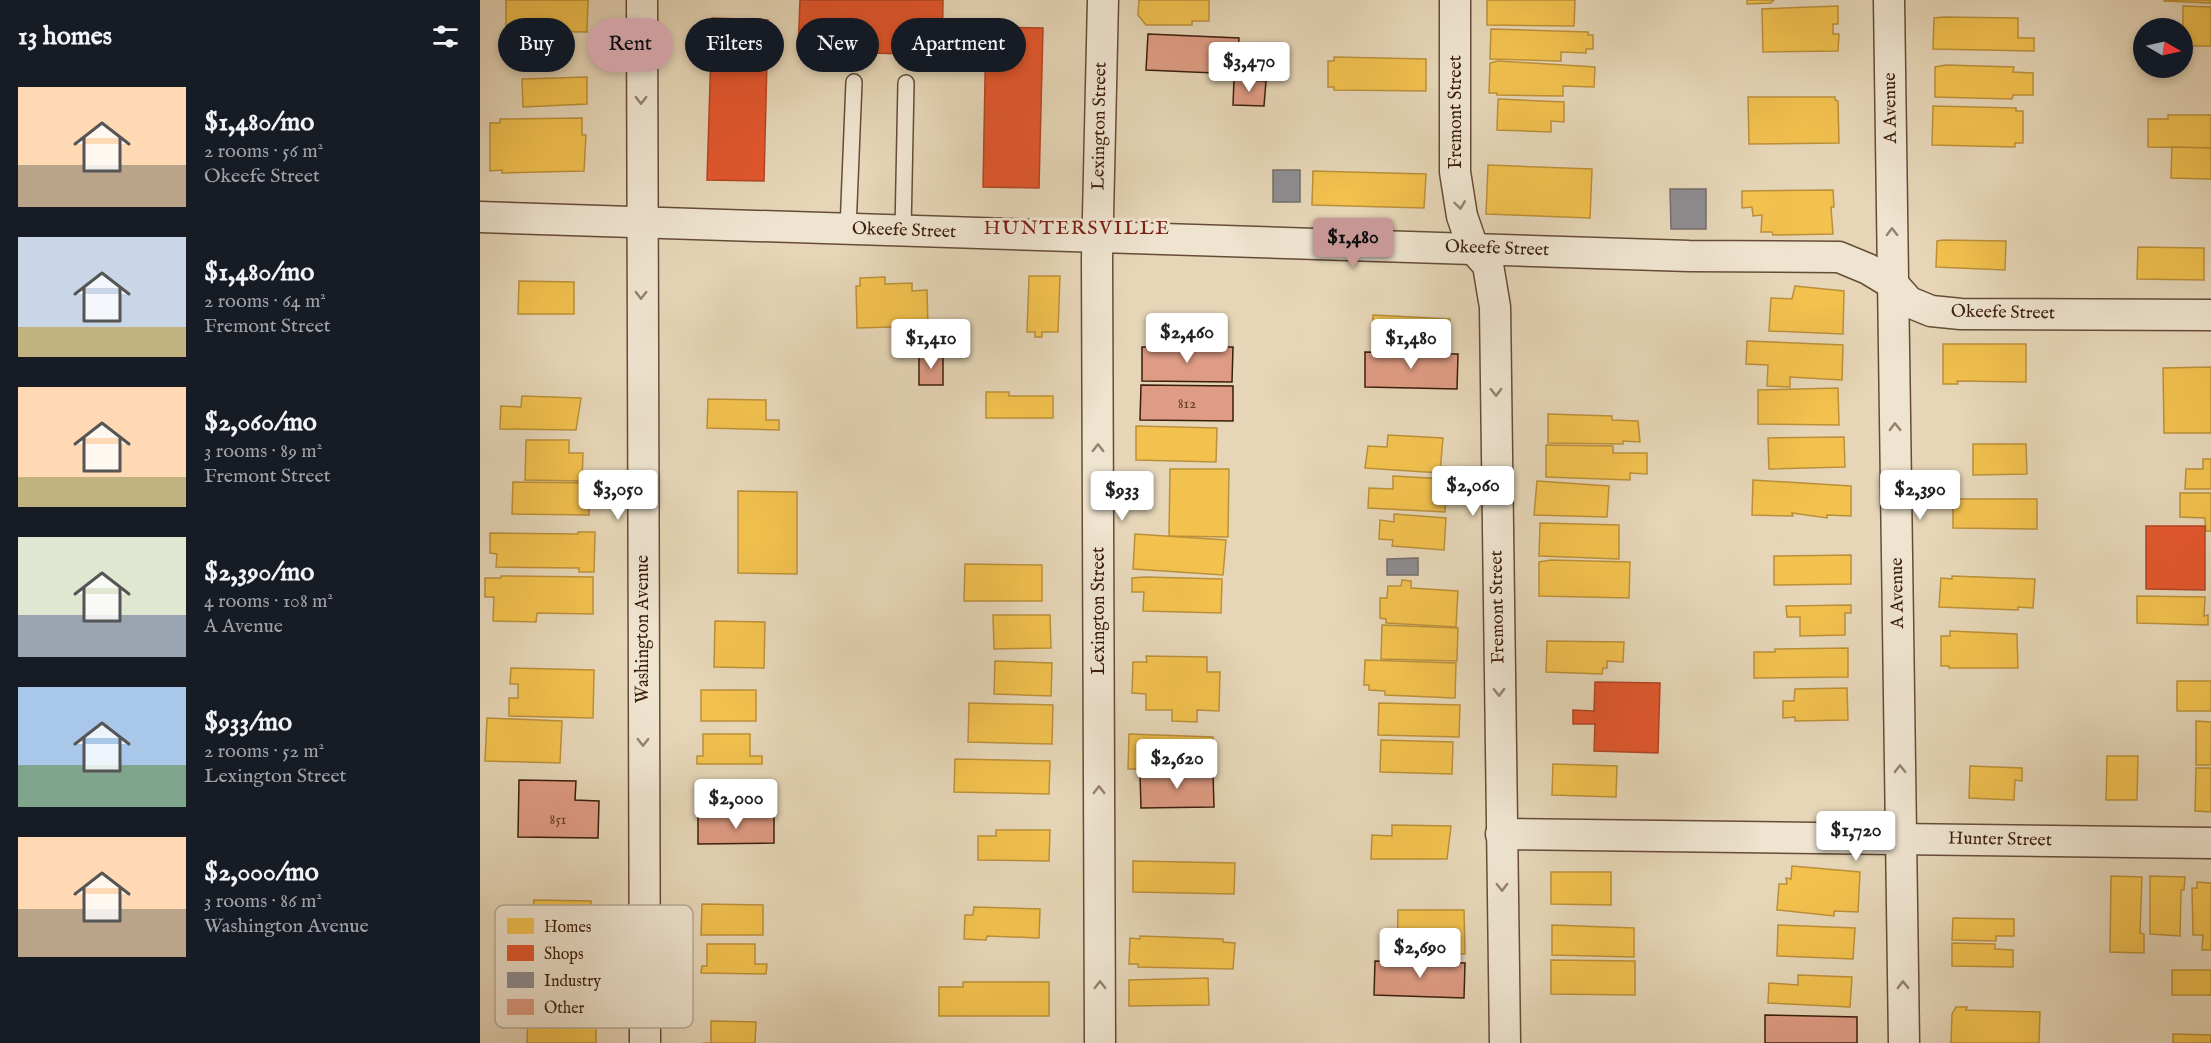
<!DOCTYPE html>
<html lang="en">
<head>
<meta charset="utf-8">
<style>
  :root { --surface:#171b24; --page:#242831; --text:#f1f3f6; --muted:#9ea1a6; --accent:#c59692 }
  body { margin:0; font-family:"IM FELL English",serif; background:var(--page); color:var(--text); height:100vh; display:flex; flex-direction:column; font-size:22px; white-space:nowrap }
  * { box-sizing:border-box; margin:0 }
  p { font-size:20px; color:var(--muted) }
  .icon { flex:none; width:33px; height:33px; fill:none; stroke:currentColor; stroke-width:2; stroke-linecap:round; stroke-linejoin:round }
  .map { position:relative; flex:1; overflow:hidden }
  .sheet { display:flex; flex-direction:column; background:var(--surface); width:480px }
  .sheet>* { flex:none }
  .hud { position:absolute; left:18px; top:18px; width:570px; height:54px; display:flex; gap:12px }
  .needle { width:39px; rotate:99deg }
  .controls { position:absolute; left:1653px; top:18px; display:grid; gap:12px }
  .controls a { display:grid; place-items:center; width:60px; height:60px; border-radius:50%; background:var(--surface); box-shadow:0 3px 9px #0003; font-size:30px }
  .price { position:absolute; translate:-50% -51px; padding:0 14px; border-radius:6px; background:#fff; color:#222; font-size:20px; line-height:39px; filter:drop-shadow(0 2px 3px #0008) }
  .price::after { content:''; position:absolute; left:50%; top:36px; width:18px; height:14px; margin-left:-9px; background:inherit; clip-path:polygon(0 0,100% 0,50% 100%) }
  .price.active { background:var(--accent); color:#111 }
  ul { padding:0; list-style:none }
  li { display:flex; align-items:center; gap:18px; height:150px; padding:0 18px }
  li span { display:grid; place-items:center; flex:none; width:168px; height:120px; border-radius:0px; color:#555 }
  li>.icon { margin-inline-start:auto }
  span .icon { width:72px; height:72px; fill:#fffc; stroke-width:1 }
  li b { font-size:26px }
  h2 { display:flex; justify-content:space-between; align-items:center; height:72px; padding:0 18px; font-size:26px }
  .chip { padding:0 21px; border-radius:27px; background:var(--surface); box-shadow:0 3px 9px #0003; font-size:21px; line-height:54px }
  .chip.active { background:var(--accent); color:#111 }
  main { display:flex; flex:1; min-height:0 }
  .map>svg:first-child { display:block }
</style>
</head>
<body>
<main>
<section class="sheet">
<h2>13 homes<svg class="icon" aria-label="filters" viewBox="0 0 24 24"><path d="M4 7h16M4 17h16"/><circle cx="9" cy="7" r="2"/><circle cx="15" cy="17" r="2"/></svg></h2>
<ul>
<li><span style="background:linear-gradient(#ffd9b3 65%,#b9a48a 0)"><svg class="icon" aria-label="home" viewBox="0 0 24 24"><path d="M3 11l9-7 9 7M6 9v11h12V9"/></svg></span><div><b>$1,480/mo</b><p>2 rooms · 56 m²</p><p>Okeefe Street</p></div></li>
<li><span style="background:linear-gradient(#c9d6e8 75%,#c2b280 0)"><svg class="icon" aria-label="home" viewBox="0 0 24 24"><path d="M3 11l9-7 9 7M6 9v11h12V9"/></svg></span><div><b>$1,480/mo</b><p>2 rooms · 64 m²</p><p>Fremont Street</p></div></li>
<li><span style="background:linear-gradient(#ffd9b3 75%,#c2b280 0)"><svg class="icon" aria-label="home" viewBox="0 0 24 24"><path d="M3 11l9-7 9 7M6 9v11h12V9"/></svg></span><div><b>$2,060/mo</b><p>3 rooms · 89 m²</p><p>Fremont Street</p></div></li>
<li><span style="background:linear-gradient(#dfe7d0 65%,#9aa5b1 0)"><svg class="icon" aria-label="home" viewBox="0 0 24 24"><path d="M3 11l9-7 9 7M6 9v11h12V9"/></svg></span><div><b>$2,390/mo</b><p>4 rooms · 108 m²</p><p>A Avenue</p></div></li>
<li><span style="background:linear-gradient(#a9c7e8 65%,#7fa58c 0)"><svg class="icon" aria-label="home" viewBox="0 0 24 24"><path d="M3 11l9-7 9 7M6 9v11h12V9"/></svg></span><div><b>$933/mo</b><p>2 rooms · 52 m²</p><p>Lexington Street</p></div></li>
<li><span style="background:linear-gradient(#ffd9b3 60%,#b9a48a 0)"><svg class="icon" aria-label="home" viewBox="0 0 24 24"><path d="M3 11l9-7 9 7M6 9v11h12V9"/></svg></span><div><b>$2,000/mo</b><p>3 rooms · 86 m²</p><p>Washington Avenue</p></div></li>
</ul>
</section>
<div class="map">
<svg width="1731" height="1043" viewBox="0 0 1731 1043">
  <rect width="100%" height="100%" fill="#e6d6b7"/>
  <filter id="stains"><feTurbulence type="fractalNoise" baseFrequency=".00333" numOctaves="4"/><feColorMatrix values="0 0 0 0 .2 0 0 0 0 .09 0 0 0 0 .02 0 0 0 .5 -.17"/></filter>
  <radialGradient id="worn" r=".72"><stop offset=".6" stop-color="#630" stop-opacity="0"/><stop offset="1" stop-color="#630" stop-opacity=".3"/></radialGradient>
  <g fill="#f2c14e" stroke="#bb903a" stroke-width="1.5">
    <polygon points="26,0 108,0 107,32 26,31"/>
    <polygon points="659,0 729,0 729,21 712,21 712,25 666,25 658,15"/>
    <polygon points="1007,0 1095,0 1094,26 1007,25"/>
    <polygon points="1267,0 1294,0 1291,3 1267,4"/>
    <polygon points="1684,0 1731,0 1731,3 1684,1"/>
    <polygon points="1358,6 1358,24 1353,24 1353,34 1359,34 1358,51 1283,52 1282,9"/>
    <polygon points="1703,6 1731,7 1731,46 1704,46 1702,28 1680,28 1680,24 1703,25"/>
    <polygon points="1464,17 1538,18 1538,38 1554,38 1554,51 1453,49 1454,18"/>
    <polygon points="1011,29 1108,32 1108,35 1113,35 1113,49 1106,49 1106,53 1081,52 1081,61 1010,59"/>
    <polygon points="854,57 946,59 946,91 854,90 854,87 848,87 848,61 854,61"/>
    <polygon points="1018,61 1115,67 1114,87 1083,86 1083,96 1017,95 1017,93 1009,93 1010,63"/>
    <polygon points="1466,65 1534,67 1533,72 1553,73 1553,95 1533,95 1532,99 1455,97 1455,67"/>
    <polygon points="107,77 107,104 43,107 42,79"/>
    <polygon points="1268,97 1355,97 1355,100 1358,101 1359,143 1269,144"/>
    <polygon points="1018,99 1084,102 1084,122 1071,121 1071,132 1017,130"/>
    <polygon points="1453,106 1536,108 1536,111 1543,111 1543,143 1535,143 1535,147 1452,145"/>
    <polygon points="1688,115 1731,115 1731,148 1668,147 1668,119 1688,119"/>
    <polygon points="102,118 102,135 106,135 104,171 22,173 22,170 10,171 10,123 20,123 20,119"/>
    <polygon points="1692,147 1731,148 1731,179 1691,178"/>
    <polygon points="1008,165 1112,169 1110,218 1006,214"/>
    <polygon points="833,171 946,174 944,208 832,205"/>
    <polygon points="1353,190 1354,207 1351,207 1353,234 1293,235 1292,232 1281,232 1282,215 1273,216 1272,207 1262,208 1262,191"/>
    <polygon points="1463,240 1526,241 1525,270 1456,267 1457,241"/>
    <polygon points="1658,247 1724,248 1724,280 1657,279"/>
    <polygon points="549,276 580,276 578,332 562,332 562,337 555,337 555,332 547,332"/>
    <polygon points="405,277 405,284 432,283 432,291 447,290 448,326 377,328 376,286 380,286 380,278"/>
    <polygon points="39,281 94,282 94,314 38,314"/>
    <polygon points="1315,286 1364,291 1363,334 1289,331 1291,298 1312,299"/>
    <polygon points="893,315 970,319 969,351 892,349"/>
    <polygon points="1267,341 1363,345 1362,380 1310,377 1310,387 1287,386 1288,365 1266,364"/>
    <polygon points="1463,344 1546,344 1546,382 1477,381 1478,384 1463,384"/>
    <polygon points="1731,367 1731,433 1684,433 1683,368"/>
    <polygon points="1358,388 1359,425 1278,424 1278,390"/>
    <polygon points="506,392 529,392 529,396 573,396 573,418 506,418"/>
    <polygon points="42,396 101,398 96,430 20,429 21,406 41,407"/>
    <polygon points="228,399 286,400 286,420 299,420 299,430 227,428"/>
    <polygon points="1068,414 1132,416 1132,420 1158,421 1160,442 1143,441 1143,444 1068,443"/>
    <polygon points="656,426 737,428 736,462 656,460"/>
    <polygon points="908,435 963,438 960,473 885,468 888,446 907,447"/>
    <polygon points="1364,437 1365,467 1289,469 1288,438"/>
    <polygon points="46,440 89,440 89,453 103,453 102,481 45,480"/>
    <polygon points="1493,444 1546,444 1547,474 1493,475"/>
    <polygon points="1066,445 1133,446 1133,453 1167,453 1167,474 1150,473 1150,480 1066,477"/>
    <polygon points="1723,459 1731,459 1731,489 1705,489 1706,469 1723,469"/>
    <polygon points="690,469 749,469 748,537 689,536"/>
    <polygon points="913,476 966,479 965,512 888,508 889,488 913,489"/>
    <polygon points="1273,480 1371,486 1371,516 1347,515 1347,518 1312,513 1313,516 1272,515"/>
    <polygon points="1057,481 1129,486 1127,517 1054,515"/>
    <polygon points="33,482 110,483 109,515 32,514"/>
    <polygon points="258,491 317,492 317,574 258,573"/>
    <polygon points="1700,493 1731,493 1731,531 1726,531 1725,518 1700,517"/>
    <polygon points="1473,499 1557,499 1557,529 1473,528"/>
    <polygon points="914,514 966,518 964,550 912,546 913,540 899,539 900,520 914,522"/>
    <polygon points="1060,523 1139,525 1139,559 1059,556"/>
    <polygon points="98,532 115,532 114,572 99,572 99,568 16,567 17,554 10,553 10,533 98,534"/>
    <polygon points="655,534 746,540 743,575 653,569"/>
    <polygon points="1371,555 1371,584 1294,585 1294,556"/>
    <polygon points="1071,560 1150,562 1149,598 1059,596 1059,562"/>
    <polygon points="485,564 562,565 562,601 484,601"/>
    <polygon points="21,576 113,577 113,614 57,613 56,622 13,621 14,597 5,597 5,578 21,578"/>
    <polygon points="1472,576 1555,579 1553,608 1538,607 1538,610 1459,607 1461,578 1472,579"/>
    <polygon points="665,577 742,579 741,613 663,611 664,592 652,592 652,578"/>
    <polygon points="922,580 931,581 931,588 978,591 976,627 906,623 906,619 900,618 900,598 907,598 908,586 921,586"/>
    <polygon points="1657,596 1725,597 1724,616 1728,615 1728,625 1657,623"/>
    <polygon points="1371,605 1371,613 1365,613 1365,635 1320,636 1320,617 1307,617 1306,606"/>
    <polygon points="513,615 570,615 571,648 514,649"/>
    <polygon points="235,621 285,622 284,668 234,667"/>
    <polygon points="902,625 978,628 977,661 901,659"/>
    <polygon points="1470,631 1537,634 1538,668 1469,668 1469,666 1461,666 1461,636 1470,636"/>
    <polygon points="1067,641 1144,642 1143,662 1127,661 1127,668 1123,668 1122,674 1066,672"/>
    <polygon points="1368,648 1368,677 1274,678 1274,652 1295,652 1295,649"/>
    <polygon points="666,656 727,657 727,672 740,672 739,711 717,710 717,722 692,721 692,710 666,710 666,694 652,693 653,662 667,662"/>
    <polygon points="885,660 976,663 975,698 905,695 905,691 889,690 889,685 884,685"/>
    <polygon points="515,661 572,663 571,696 514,694"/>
    <polygon points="31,668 114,670 113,718 29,716 29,698 38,698 38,684 30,684"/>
    <rect x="1697" y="681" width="34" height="30"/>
    <polygon points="1367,688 1368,720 1315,721 1315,717 1303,718 1303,701 1314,701 1315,689"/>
    <rect x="221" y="690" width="55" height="31"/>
    <polygon points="489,703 573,705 572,744 488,742"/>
    <polygon points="899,703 980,705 979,737 898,735"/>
    <polygon points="7,718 82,721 80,763 5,761"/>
    <polygon points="1716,721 1731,722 1731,765 1716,765"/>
    <polygon points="223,734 270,734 270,756 282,756 282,764 217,764 217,756 223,756"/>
    <polygon points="649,734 733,737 733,769 648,769"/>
    <polygon points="901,740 973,742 972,774 900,772"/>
    <polygon points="1627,756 1658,756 1657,800 1626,800"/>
    <polygon points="475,759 570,761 569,794 474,792"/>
    <polygon points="1073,764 1137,766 1136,797 1072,795"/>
    <polygon points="1490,766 1542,768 1542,781 1535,780 1534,800 1489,798"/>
    <polygon points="1716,768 1731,768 1731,812 1715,811"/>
    <polygon points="912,825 971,826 967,859 891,859 892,835 912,836"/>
    <polygon points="516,830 570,830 569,861 498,860 498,836 516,836"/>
    <polygon points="653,861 755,863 754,894 653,892"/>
    <polygon points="1312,866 1380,872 1378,912 1354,911 1354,916 1297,910 1299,884 1307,884 1306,878 1311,879"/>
    <polygon points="1071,872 1131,872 1131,905 1071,904"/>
    <polygon points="1631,876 1662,877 1660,933 1664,934 1664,953 1630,952"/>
    <polygon points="1670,876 1705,877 1704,890 1701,890 1700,936 1670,934"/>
    <polygon points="1717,882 1731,883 1731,950 1722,950 1723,935 1713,935 1712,888 1717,888"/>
    <polygon points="54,900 111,901 110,933 32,931 32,911 53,912"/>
    <polygon points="222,904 283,905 283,935 221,935"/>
    <polygon points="494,907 560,909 559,938 507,936 506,940 484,939 485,915 493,915"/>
    <polygon points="918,910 984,910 985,954 917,954"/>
    <polygon points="1473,918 1534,919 1534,936 1516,936 1516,941 1472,940"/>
    <polygon points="1072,925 1154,928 1154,957 1072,955"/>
    <polygon points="1298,925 1375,928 1373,959 1297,956"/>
    <polygon points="660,936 743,939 743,942 755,943 753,969 658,967 658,964 649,964 650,938 660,939"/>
    <polygon points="1472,943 1515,944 1515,949 1533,950 1533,967 1472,966"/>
    <polygon points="227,944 275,944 275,964 287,964 286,974 221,973 222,966 227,966"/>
    <polygon points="1071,960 1155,961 1155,995 1071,994"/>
    <rect x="1692" y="970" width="39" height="25"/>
    <polygon points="1318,975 1372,977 1370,1007 1288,1003 1289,983 1318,985"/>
    <polygon points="728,978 729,1005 649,1006 649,980"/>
    <polygon points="483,982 569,982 569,1016 459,1016 459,987 483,987"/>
    <polygon points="1476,1007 1487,1007 1486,1010 1560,1012 1559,1043 1471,1043 1472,1014"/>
    <polygon points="48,1012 116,1014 116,1043 47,1043"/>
    <polygon points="231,1021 276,1022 275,1043 223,1043 231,1043"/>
    <polygon points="1693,1034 1731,1035 1731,1043 1693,1043"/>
  </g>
  <g fill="#e4572e" stroke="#b14624" stroke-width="1.5">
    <polygon points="320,0 463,0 462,55 318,51"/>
    <polygon points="232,18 288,20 284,181 227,180"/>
    <polygon points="506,27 563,28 559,188 503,187"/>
    <polygon points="1666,526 1725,526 1725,590 1666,589"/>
    <polygon points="1115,682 1180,683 1178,753 1114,751 1115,724 1093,724 1093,710 1114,711"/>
  </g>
  <g fill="#8d8d92" stroke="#746c6a" stroke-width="1.5">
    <rect x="793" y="170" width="27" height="32"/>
    <polygon points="1190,189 1226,189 1226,229 1191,229"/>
    <polygon points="938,558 938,575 907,575 907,559"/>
  </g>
  <g fill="#df9c84" stroke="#3b1e0c" stroke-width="1.5">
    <polygon points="668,34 759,38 757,74 666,70"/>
    <polygon points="754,79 786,81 784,106 753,105"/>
    <polygon points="662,347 753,347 752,382 662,381"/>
    <polygon points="885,352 978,354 977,389 885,387"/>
    <rect x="439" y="354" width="24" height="31"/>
    <polygon points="661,385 753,386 753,421 660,420"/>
    <polygon points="733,773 734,807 661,808 660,774"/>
    <polygon points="39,780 96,781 95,800 119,801 118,838 38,837"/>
    <polygon points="294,815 294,843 218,844 218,816"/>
    <polygon points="895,961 985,963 984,998 894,995"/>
    <polygon points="1285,1015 1377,1017 1377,1043 1285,1043"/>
  </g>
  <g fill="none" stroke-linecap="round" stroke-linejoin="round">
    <defs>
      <g id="service">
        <polyline points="368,229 374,82"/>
        <polyline points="423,231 426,83"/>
      </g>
      <g id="minor">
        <polyline points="162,0 165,1043"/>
        <polyline points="975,0 975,172 982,216 993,248 1008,265 1015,307 1025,1043"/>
        <polyline points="1409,0 1424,1043"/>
        <polyline points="0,217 1209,256 1359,257 1388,269 1413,284 1429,302 1451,311 1481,314 1731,315"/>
        <polyline points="1021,834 1731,843"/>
        <polyline points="620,1043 617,259 623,0"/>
      </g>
    </defs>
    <use href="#service" stroke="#664c37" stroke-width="18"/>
    <use href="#minor" stroke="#664c37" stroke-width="33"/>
    <use href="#service" stroke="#efe4d0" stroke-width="15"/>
    <use href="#minor" stroke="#efe4d0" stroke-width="30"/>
  </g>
  <defs><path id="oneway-chevron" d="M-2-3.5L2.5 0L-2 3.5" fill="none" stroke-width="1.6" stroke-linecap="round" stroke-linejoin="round" transform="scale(1.5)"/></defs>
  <g stroke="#95816e">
    <use href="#oneway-chevron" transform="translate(161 100) rotate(90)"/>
    <use href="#oneway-chevron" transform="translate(980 205) rotate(82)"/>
    <use href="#oneway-chevron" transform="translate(1412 232) rotate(-91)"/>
    <use href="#oneway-chevron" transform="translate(161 295) rotate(90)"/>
    <use href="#oneway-chevron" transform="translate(1016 392) rotate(89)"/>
    <use href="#oneway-chevron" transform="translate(1415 427) rotate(-91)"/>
    <use href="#oneway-chevron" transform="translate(618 448) rotate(-90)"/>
    <use href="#oneway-chevron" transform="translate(1019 692) rotate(89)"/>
    <use href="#oneway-chevron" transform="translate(163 742) rotate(90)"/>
    <use href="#oneway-chevron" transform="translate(1420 769) rotate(-91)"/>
    <use href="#oneway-chevron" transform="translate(619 790) rotate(-90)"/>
    <use href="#oneway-chevron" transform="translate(1022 887) rotate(89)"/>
    <use href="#oneway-chevron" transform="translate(620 985) rotate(-90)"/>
    <use href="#oneway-chevron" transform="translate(1423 985) rotate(-91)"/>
  </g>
  <g text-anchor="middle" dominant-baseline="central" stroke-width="6" stroke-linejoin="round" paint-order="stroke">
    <g font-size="15" fill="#643e2a">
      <text x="707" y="403">812</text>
      <text x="78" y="819">851</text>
    </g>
    <g font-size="18" fill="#3b1e0c" stroke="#efe4d0">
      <text transform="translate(1411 108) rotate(-91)">A Avenue</text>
      <text transform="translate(976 112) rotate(-90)">Fremont Street</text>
      <text transform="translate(620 126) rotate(-89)">Lexington Street</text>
      <text transform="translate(424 231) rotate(2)">Okeefe Street</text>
      <text transform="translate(1017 249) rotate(2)">Okeefe Street</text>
      <text transform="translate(1523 313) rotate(1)">Okeefe Street</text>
      <text transform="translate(1418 593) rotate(-91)">A Avenue</text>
      <text transform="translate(1018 607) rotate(-91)">Fremont Street</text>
      <text transform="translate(619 611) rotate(-90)">Lexington Street</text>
      <text transform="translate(163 629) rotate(-90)">Washington Avenue</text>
      <text transform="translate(1520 840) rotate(1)">Hunter Street</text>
    </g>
    <g font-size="20" letter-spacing="1.5" fill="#7a1f14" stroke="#efe4d0">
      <text x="597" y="228">HUNTERSVILLE</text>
    </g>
  </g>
  <rect x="15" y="905" width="198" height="123" rx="9" fill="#efe4d0" stroke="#b9a995" stroke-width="1.5"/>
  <rect x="27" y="918" width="27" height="16" fill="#f2c14e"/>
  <rect x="27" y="945" width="27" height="16" fill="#e4572e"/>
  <rect x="27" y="972" width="27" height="16" fill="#8d8d92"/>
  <rect x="27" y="999" width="27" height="16" fill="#df9c84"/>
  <g font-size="16" fill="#3b1e0c">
    <text x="64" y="932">Homes</text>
    <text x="64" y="959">Shops</text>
    <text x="64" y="986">Industry</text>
    <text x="64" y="1013">Other</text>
  </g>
  <rect width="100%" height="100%" filter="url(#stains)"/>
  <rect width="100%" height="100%" fill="url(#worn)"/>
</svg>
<div class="controls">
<a><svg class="needle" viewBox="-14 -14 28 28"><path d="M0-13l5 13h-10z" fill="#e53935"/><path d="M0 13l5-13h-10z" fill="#9ea1a6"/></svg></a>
</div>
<b class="price" style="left:769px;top:93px">$3,470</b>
<b class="price active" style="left:873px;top:269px">$1,480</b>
<b class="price" style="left:707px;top:364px">$2,460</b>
<b class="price" style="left:451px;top:370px">$1,410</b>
<b class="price" style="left:931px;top:370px">$1,480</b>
<b class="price" style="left:993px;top:517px">$2,060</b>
<b class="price" style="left:138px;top:521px">$3,050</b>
<b class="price" style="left:1440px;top:521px">$2,390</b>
<b class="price" style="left:642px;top:522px">$933</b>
<b class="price" style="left:697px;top:790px">$2,620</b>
<b class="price" style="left:256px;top:830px">$2,000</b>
<b class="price" style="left:1376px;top:862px">$1,720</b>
<b class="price" style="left:940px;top:979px">$2,690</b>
<div class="hud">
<a class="chip">Buy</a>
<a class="chip active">Rent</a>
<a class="chip">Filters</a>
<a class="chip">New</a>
<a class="chip">Apartment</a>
</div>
</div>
</main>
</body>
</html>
